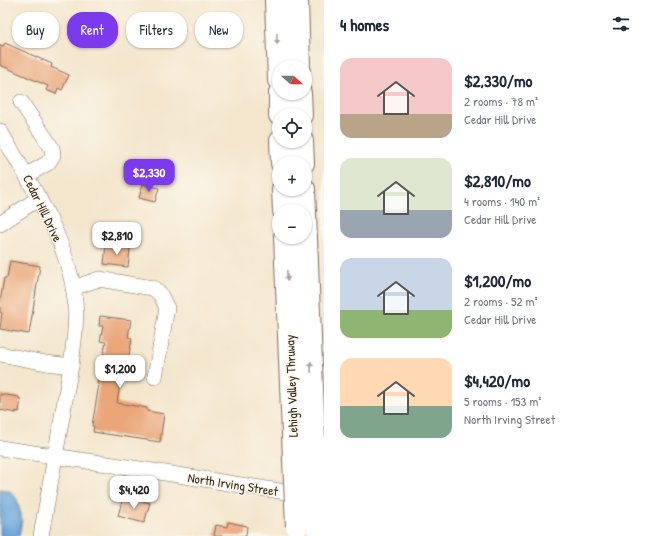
<!DOCTYPE html>
<html lang="en">
<head>
<meta charset="utf-8">
<style>
  :root { --surface:#fff; --page:#f6f6f7; --text:#1f2937; --muted:#747a83; --accent:#7c3aed }
  body { margin:0; font-family:"Patrick Hand",sans-serif; background:var(--page); color:var(--text); height:100vh; display:flex; flex-direction:column; font-size:15px; white-space:nowrap }
  * { box-sizing:border-box; margin:0 }
  p { font-size:13px; color:var(--muted) }
  .icon { flex:none; width:22px; height:22px; fill:none; stroke:currentColor; stroke-width:2; stroke-linecap:round; stroke-linejoin:round }
  .map { position:relative; flex:1; overflow:hidden }
  .drawer { display:flex; flex-direction:column; background:var(--surface); width:324px }
  .drawer>* { flex:none }
  .hud { position:absolute; left:12px; top:12px; width:252px; height:36px; display:flex; gap:8px }
  .needle { width:26px; rotate:111deg }
  .buttons { position:absolute; left:272px; top:60px; display:grid; gap:8px }
  .buttons a { display:grid; place-items:center; width:40px; height:40px; border-radius:50%; background:var(--surface); box-shadow:0 1px 3px #0004; font-size:20px }
  .price { position:absolute; translate:-50% -34px; padding:0 9px; border-radius:8px; background:#fff; color:#222; font-size:13px; line-height:26px; filter:drop-shadow(0 1px 2px #0008) }
  .price::after { content:''; position:absolute; left:50%; top:24px; width:12px; height:9px; margin-left:-6px; background:inherit; clip-path:polygon(0 0,100% 0,50% 100%) }
  .price.on { background:var(--accent); color:#fff }
  ul { padding:0; list-style:none }
  li { display:flex; align-items:center; gap:12px; height:100px; padding:0 16px }
  li span { display:grid; place-items:center; flex:none; width:112px; height:80px; border-radius:12px; color:#555 }
  li>.icon { margin-inline-start:auto }
  span .icon { width:48px; height:48px; fill:#fffc; stroke-width:1 }
  li b { font-size:17px }
  h2 { display:flex; justify-content:space-between; align-items:center; height:48px; padding:0 16px; font-size:17px }
  .tag { padding:0 14px; border-radius:16px; background:var(--surface); box-shadow:0 1px 3px #0004; font-size:14px; line-height:36px }
  .tag.on { background:var(--accent); color:#fff }
  main { display:flex; flex:1; min-height:0 }
  .map>svg:first-child { display:block }
</style>
</head>
<body>
<main>
<div class="map">
<svg width="324" height="536" viewBox="0 0 324 536">
  <rect width="100%" height="100%" fill="#fbf7ec"/>
  <filter id="ink" filterUnits="userSpaceOnUse"><feTurbulence type="fractalNoise" baseFrequency=".025" numOctaves="2"/><feDisplacementMap in="SourceGraphic" scale="8" xChannelSelector="R" yChannelSelector="G"/><feConvolveMatrix kernelMatrix="1 2 1 2 8 2 1 2 1" color-interpolation-filters="sRGB"/></filter>
  <filter id="wash" filterUnits="userSpaceOnUse"><feTurbulence type="fractalNoise" baseFrequency=".012" numOctaves="4" result="noise"/><feDisplacementMap in="SourceGraphic" scale="16" xChannelSelector="R" yChannelSelector="G"/><feGaussianBlur stdDeviation="0.9" result="paint"/><feColorMatrix in="noise" values="0 0 0 0 0 0 0 0 0 0 0 0 0 0 0 0 0 1.4 0 .05"/><feComposite in="paint" operator="in"/></filter>
  <g filter="url(#wash)">
    <rect width="100%" height="100%" fill="#f4e6cd"/>
    <polygon fill="#6ba4da" stroke="#53677c" points="0,489 9,490 17,499 22,520 19,536 0,536"/>
    <g id="blocks">
      <g fill="#eaa578">
        <polygon points="5,43 52,64 51,67 69,75 62,90 58,88 56,94 46,90 48,86 0,65 0,45 3,46"/>
        <polygon points="143,184 159,188 155,202 139,198"/>
        <polygon points="116,244 127,246 127,248 130,249 128,267 104,264 106,245 116,247"/>
        <polygon points="10,261 40,266 29,334 0,329 2,313 0,312 0,302 4,278 7,278"/>
        <polygon points="100,316 131,320 128,337 132,338 126,372 122,372 117,403 147,408 147,411 164,414 160,442 93,432 94,426 92,426 99,384 97,384 106,342 100,341 103,326 99,326"/>
        <polygon points="0,394 19,397 19,399 21,399 19,412 16,411 16,413 0,410"/>
        <polygon points="123,497 150,503 144,523 118,516"/>
        <polygon points="228,522 247,526 246,536 214,536 216,525 227,527"/>
      </g>
    </g>
  </g>
  <g filter="url(#ink)">
    <use href="#blocks" fill-opacity="0" stroke="#7c6c5b" stroke-width="1"/>
    <g fill="none" stroke-linecap="round" stroke-linejoin="round">
      <defs>
        <g id="minor">
          <polyline points="21,102 52,148 53,155 48,163 27,175"/>
          <path d="M0,131C29,181 65,235 74,292C78,316 74,341 71,366L41,536"/>
          <polyline points="0,224 39,198"/>
          <polyline points="73,288 99,279 153,288 160,294 167,308 155,377"/>
          <polyline points="0,354 46,363 71,366"/>
          <polyline points="0,448 127,467 305,495"/>
        </g>
        <g id="highway">
          <polyline points="276,0 279,80"/>
          <polyline points="297,0 299,67"/>
          <polyline points="280,93 280,115"/>
          <polyline points="300,93 301,115"/>
          <polyline points="281,141 282,163"/>
          <polyline points="302,141 303,163"/>
          <polyline points="283,189 284,211"/>
          <polyline points="304,189 315,462"/>
          <polyline points="285,237 294,459"/>
        </g>
      </defs>
      <use href="#minor" stroke="#7c6c5b" stroke-width="16"/>
      <use href="#highway" stroke="#7c6c5b" stroke-width="24"/>
      <use href="#minor" stroke="#fff" stroke-width="15"/>
      <use href="#highway" stroke="#fff" stroke-width="22"/>
      <defs>
        <g id="highway-bridge">
          <polyline points="294,459 297,526"/>
          <polyline points="315,462 318,529"/>
        </g>
      </defs>
      <use href="#highway-bridge" stroke="#7c6c5b" stroke-width="24" stroke-linecap="butt"/>
      <use href="#highway-bridge" stroke="#fff" stroke-width="22"/>
    </g>
    <defs><path id="oneway-solid" d="M-6-.8H1V-3.2L6.5 0L1 3.2V.8H-6Z"/></defs>
    <g fill="#a79f9a">
      <use href="#oneway-solid" transform="translate(277 39) rotate(88)"/>
      <use href="#oneway-solid" transform="translate(287 276) rotate(88)"/>
      <use href="#oneway-solid" transform="translate(311 367) rotate(-92)"/>
    </g>
  </g>
  <g text-anchor="middle" dominant-baseline="central" stroke-width="3" stroke-linejoin="round" paint-order="stroke">
    <g font-size="13" fill="#3b2a1e" stroke="#fbf7ec">
      <text transform="translate(43 208) rotate(64)">Cedar Hill Drive</text>
      <text transform="translate(291 386) rotate(-92)">Lehigh Valley Thruway</text>
      <text transform="translate(233 484) rotate(9)">North Irving Street</text>
    </g>
  </g>
</svg>
<div class="buttons">
<a><svg class="needle" viewBox="-14 -14 28 28"><path d="M0-13l5 13h-10z" fill="#e53935"/><path d="M0 13l5-13h-10z" fill="#747a83"/></svg></a>
<a><svg class="icon" aria-label="locate" viewBox="0 0 24 24"><circle cx="12" cy="12" r="6"/><path d="M12 2v4M12 18v4M2 12h4M18 12h4"/></svg></a>
<a>+</a>
<a>−</a>
</div>
<b class="price on" style="left:149px;top:193px">$2,330</b>
<b class="price" style="left:117px;top:256px">$2,810</b>
<b class="price" style="left:120px;top:389px">$1,200</b>
<b class="price" style="left:134px;top:510px">$4,420</b>
<div class="hud">
<a class="tag">Buy</a>
<a class="tag on">Rent</a>
<a class="tag">Filters</a>
<a class="tag">New</a>
</div>
</div>
<section class="drawer">
<h2>4 homes<svg class="icon" aria-label="filters" viewBox="0 0 24 24"><path d="M4 7h16M4 17h16"/><circle cx="9" cy="7" r="2"/><circle cx="15" cy="17" r="2"/></svg></h2>
<ul>
<li><span style="background:linear-gradient(#f6c9c9 70%,#b9a48a 0)"><svg class="icon" aria-label="home" viewBox="0 0 24 24"><path d="M3 11l9-7 9 7M6 9v11h12V9"/></svg></span><div><b>$2,330/mo</b><p>2 rooms · 78 m²</p><p>Cedar Hill Drive</p></div></li>
<li><span style="background:linear-gradient(#dfe7d0 65%,#9aa5b1 0)"><svg class="icon" aria-label="home" viewBox="0 0 24 24"><path d="M3 11l9-7 9 7M6 9v11h12V9"/></svg></span><div><b>$2,810/mo</b><p>4 rooms · 140 m²</p><p>Cedar Hill Drive</p></div></li>
<li><span style="background:linear-gradient(#c9d6e8 65%,#8fb573 0)"><svg class="icon" aria-label="home" viewBox="0 0 24 24"><path d="M3 11l9-7 9 7M6 9v11h12V9"/></svg></span><div><b>$1,200/mo</b><p>2 rooms · 52 m²</p><p>Cedar Hill Drive</p></div></li>
<li><span style="background:linear-gradient(#ffd9b3 60%,#7fa58c 0)"><svg class="icon" aria-label="home" viewBox="0 0 24 24"><path d="M3 11l9-7 9 7M6 9v11h12V9"/></svg></span><div><b>$4,420/mo</b><p>5 rooms · 153 m²</p><p>North Irving Street</p></div></li>
</ul>
</section>
</main>
</body>
</html>
